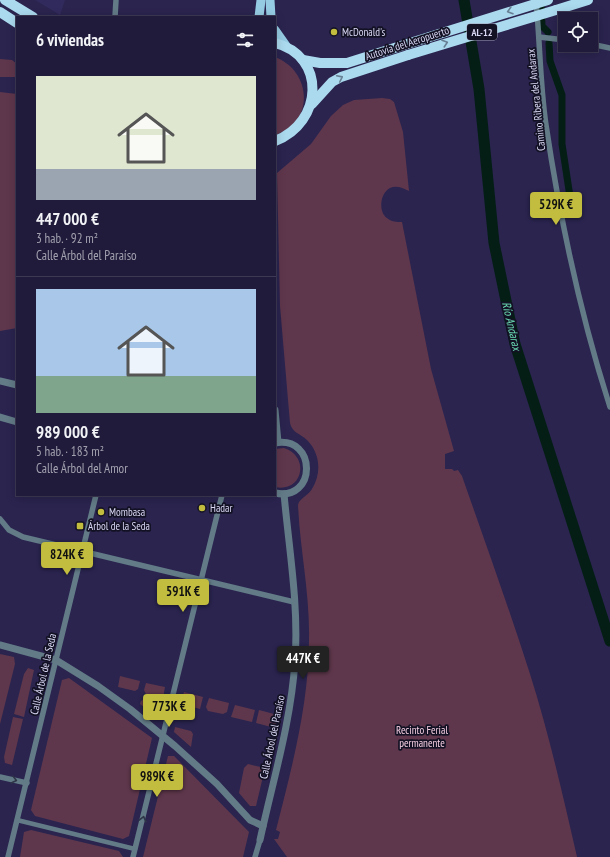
<!DOCTYPE html>
<html lang="es">
<head>
<meta charset="utf-8">
<style>
  :root { --surface:#201b3b; --page:#2d2846; --text:#f1f3f6; --muted:#a2a1af; --line:#3d3955; --accent:#c2bd3f }
  body { margin:0; font-family:"PT Sans Narrow",sans-serif; background:var(--page); color:var(--text); height:100vh; display:flex; flex-direction:column; font-size:15px; white-space:nowrap }
  * { box-sizing:border-box; margin:0 }
  p { font-size:13px; color:var(--muted) }
  .icon { flex:none; width:22px; height:22px; fill:none; stroke:currentColor; stroke-width:2; stroke-linecap:round; stroke-linejoin:round }
  .map { position:relative; flex:1; overflow:hidden }
  .sheet { position:absolute; left:16px; top:16px; width:260px; height:480px; display:flex; flex-direction:column; background:var(--surface); border-radius:0px; box-shadow:0 2px 10px #0003,0 0 0 1px var(--line) }
  .sheet>* { flex:none }
  .fabs { position:absolute; left:558px; top:12px; display:grid; gap:8px }
  .fabs a { display:grid; place-items:center; width:40px; height:40px; border-radius:0px; background:var(--surface); box-shadow:0 2px 10px #0003,0 0 0 1px var(--line); font-size:20px }
  .price { position:absolute; translate:-50% -34px; padding:0 9px; border-radius:4px; background:var(--accent); color:#111; font-size:13px; line-height:26px; filter:drop-shadow(0 1px 2px #0008) }
  .price::after { content:''; position:absolute; left:50%; top:24px; width:12px; height:9px; margin-left:-6px; background:inherit; clip-path:polygon(0 0,100% 0,50% 100%) }
  .price.active { background:#222; color:#fff }
  ul { padding:0; list-style:none }
  li { display:grid; align-content:center; gap:8px; height:212px; padding:0 20px }
  li+li { border-top:1px solid var(--line) }
  li span { display:grid; place-items:center; height:124px; border-radius:0px; color:#555 }
  li>.icon { margin-inline-start:auto }
  span .icon { width:72px; height:72px; fill:#fffc; stroke-width:1 }
  li b { font-size:17px }
  h2 { display:flex; justify-content:space-between; align-items:center; height:48px; padding:0 20px; font-size:17px }
  .map>svg:first-child { display:block }
</style>
</head>
<body>
<div class="map">
<svg width="610" height="857" viewBox="0 0 610 857">
  <rect width="100%" height="100%" fill="#2a244f"/>
  <polygon fill="#312a5c" points="35,0 65,0 60,15"/>
  <g fill="#5f374c">
    <path d="M275,57C312,71 315,123 275,135Z"/>
    <polygon points="0,59 12,60 17,64 17,77 0,77"/>
    <polygon points="0,92 17,94 17,328 0,331"/>
    <path d="M382,98L390,99L394,102L403,132L409,191C403,188 396,185 390,188C380,193 378,212 387,218C391,222 397,222 402,222L431,369L454,451L445,454V469H452L454,471L458,470L462,476C485,542 509,608 530,674C549,734 563,796 577,857H287L274,839H278L280,832L276,830C292,767 309,704 309,639C310,594 300,550 298,505L299,502C303,497 309,494 312,489C322,473 320,453 307,440C301,434 292,433 290,423L280,306L277,173L311,144L331,116L343,105L354,100Z"/>
    <path d="M284,448C311,457 302,493 275,487V449Z"/>
    <polygon points="0,654 14,657 15,664 0,724"/>
    <polygon points="28,668 34,670 24,717 14,714 24,674"/>
    <polygon points="120,676 140,681 138,689 135,691 118,687"/>
    <polygon points="69,678 152,738 129,836 123,839 35,816 31,810 62,680"/>
    <polygon points="146,683 165,687 163,698 146,694 144,690"/>
    <polygon points="184,692 203,697 200,709 181,704"/>
    <polygon points="209,698 229,703 227,712 223,714 208,711 206,707"/>
    <polygon points="144,699 161,703 157,718 140,704 141,701"/>
    <polygon points="235,705 255,710 252,722 231,717"/>
    <polygon points="259,710 278,715 275,728 256,723"/>
    <polygon points="13,717 23,719 12,765 5,763 4,757"/>
    <polygon points="175,727 191,731 193,734 191,747 174,732"/>
    <polygon points="168,756 174,756 249,832 243,857 143,857"/>
    <polygon points="248,764 265,768 256,806 250,806 239,793 244,768"/>
    <polygon points="31,830 119,851 123,857 20,857 24,832"/>
  </g>
  <g fill="none" stroke-linecap="round" stroke-linejoin="round">
    <g stroke="#041e15" stroke-width="7">
      <polyline points="541,0 542,26 548,32"/>
      <polyline points="549,43 550,61 562,95 562,144 572,210"/>
    </g>
    <polyline stroke="#041e15" stroke-width="11" points="464,0 479,89 494,243 515,344 610,641"/>
    <polyline stroke="#627b87" stroke-width="4.5" points="17,820 135,849"/>
    <g stroke="#627b87" stroke-width="5.5">
      <path d="M536,1C540,42 540,84 546,125C560,219 581,317 610,407"/>
      <polyline points="115,17 116,0"/>
      <polyline points="539,37 565,40"/>
      <polyline points="591,44 610,48"/>
      <polyline points="0,519 9,530 23,537 294,602"/>
      <polyline points="0,777 27,783"/>
      <polyline points="8,857 96,495"/>
      <polyline points="133,857 222,495"/>
      <polyline points="255,857 260,840"/>
    </g>
    <g stroke="#627b87" stroke-width="7">
      <polyline points="0,381 17,385"/>
      <polyline points="275,410 278,442"/>
      <polyline points="0,417 17,422"/>
      <path d="M275,443C317,435 317,502 275,493"/>
      <polyline points="0,645 56,660 98,686 130,709 175,746 217,784 250,820 263,826"/>
      <path d="M260,840C273,780 291,722 295,661C299,606 289,549 284,494"/>
    </g>
    <g stroke="#95cbe3" stroke-width="9">
      <polyline points="270,0 271,17"/>
      <polyline points="259,17 261,0"/>
      <polyline points="275,30 287,47"/>
    </g>
    <g stroke="#abd9ee" stroke-width="10">
      <polyline points="5,0 33,17"/>
      <polyline points="556,10 588,0"/>
      <polyline points="0,12 17,23"/>
      <path d="M275,43C327,56 323,123 275,141"/>
      <polyline points="303,60 320,63 347,63 407,44"/>
      <polyline points="312,104 332,82 341,77 408,55"/>
    </g>
    <g stroke="#abd9ee" stroke-width="10">
      <polyline points="407,44 548,0"/>
      <polyline points="408,55 556,10"/>
    </g>
  </g>
  <defs><path id="oneway-chevron" d="M-2-3.5L2.5 0L-2 3.5" fill="none" stroke-width="1.6" stroke-linecap="round" stroke-linejoin="round"/></defs>
  <g stroke="#677f93">
    <use href="#oneway-chevron" transform="translate(510 11) rotate(163)"/>
    <use href="#oneway-chevron" transform="translate(445 43) rotate(-18)"/>
    <use href="#oneway-chevron" transform="translate(340 78) rotate(-26)"/>
  </g>
  <g stroke="#2f3647">
    <use href="#oneway-chevron" transform="translate(14 780) rotate(14)"/>
    <use href="#oneway-chevron" transform="translate(143 819) rotate(-76)"/>
  </g>
  <g fill="#c2bd3f" stroke="#131124" stroke-width="1.5">
    <circle cx="334" cy="32" r="4"/>
    <circle cx="202" cy="508" r="4"/>
    <circle cx="101" cy="512" r="4"/>
    <rect x="76" y="522" width="8" height="8" rx="2"/>
  </g>
  <g text-anchor="middle" dominant-baseline="central" stroke-width="3.5" stroke-linejoin="round" paint-order="stroke">
    <rect fill="#131124" stroke="#9e9db6" stroke-width="1" x="467" y="24" width="30" height="16" rx="3"/>
    <g font-size="10" font-weight="bold" fill="#dad9f5">
      <text x="482" y="32">AL-12</text>
    </g>
    <g font-size="11" fill="#dad9f5" stroke="#131124" text-anchor="start">
      <text x="342" y="32">McDonald's</text>
      <text x="210" y="508">Hadar</text>
      <text x="109" y="512">Mombasa</text>
      <text x="88" y="526">Árbol de la Seda</text>
    </g>
    <g font-size="11" fill="#dad9f5" stroke="#131124">
      <text transform="translate(407 43) rotate(-18)">Autovía del Aeropuerto</text>
      <text transform="translate(536 100) rotate(-96)">Camino Ribera del Andarax</text>
      <text transform="translate(43 674) rotate(-77)">Calle Árbol de la Seda</text>
      <text transform="translate(272 737) rotate(-78)">Calle Árbol del Paraíso</text>
    </g>
    <g font-size="11" fill="#f6cfe2" stroke="#131124">
      <text x="422" y="730">Recinto Ferial<tspan x="422" dy="13">permanente</tspan></text>
    </g>
    <g font-size="12" font-style="italic" fill="#6bdfb5" stroke="#131124">
      <text transform="translate(512 326) rotate(77)">Río Andarax</text>
    </g>
  </g>
</svg>
<div class="fabs">
<a><svg class="icon" aria-label="locate" viewBox="0 0 24 24"><circle cx="12" cy="12" r="6"/><path d="M12 2v4M12 18v4M2 12h4M18 12h4"/></svg></a>
</div>
<b class="price" style="left:556px;top:226px">529K €</b>
<b class="price" style="left:67px;top:576px">824K €</b>
<b class="price" style="left:183px;top:613px">591K €</b>
<b class="price active" style="left:303px;top:680px">447K €</b>
<b class="price" style="left:169px;top:728px">773K €</b>
<b class="price" style="left:157px;top:798px">989K €</b>
<section class="sheet">
<h2>6 viviendas<svg class="icon" aria-label="filters" viewBox="0 0 24 24"><path d="M4 7h16M4 17h16"/><circle cx="9" cy="7" r="2"/><circle cx="15" cy="17" r="2"/></svg></h2>
<ul>
<li><span style="background:linear-gradient(#dfe7d0 75%,#9aa5b1 0)"><svg class="icon" aria-label="home" viewBox="0 0 24 24"><path d="M3 11l9-7 9 7M6 9v11h12V9"/></svg></span><div><b>447 000 €</b><p>3 hab. · 92 m²</p><p>Calle Árbol del Paraíso</p></div></li>
<li><span style="background:linear-gradient(#a9c7e8 70%,#7fa58c 0)"><svg class="icon" aria-label="home" viewBox="0 0 24 24"><path d="M3 11l9-7 9 7M6 9v11h12V9"/></svg></span><div><b>989 000 €</b><p>5 hab. · 183 m²</p><p>Calle Árbol del Amor</p></div></li>
</ul>
</section>
</div>
</body>
</html>
